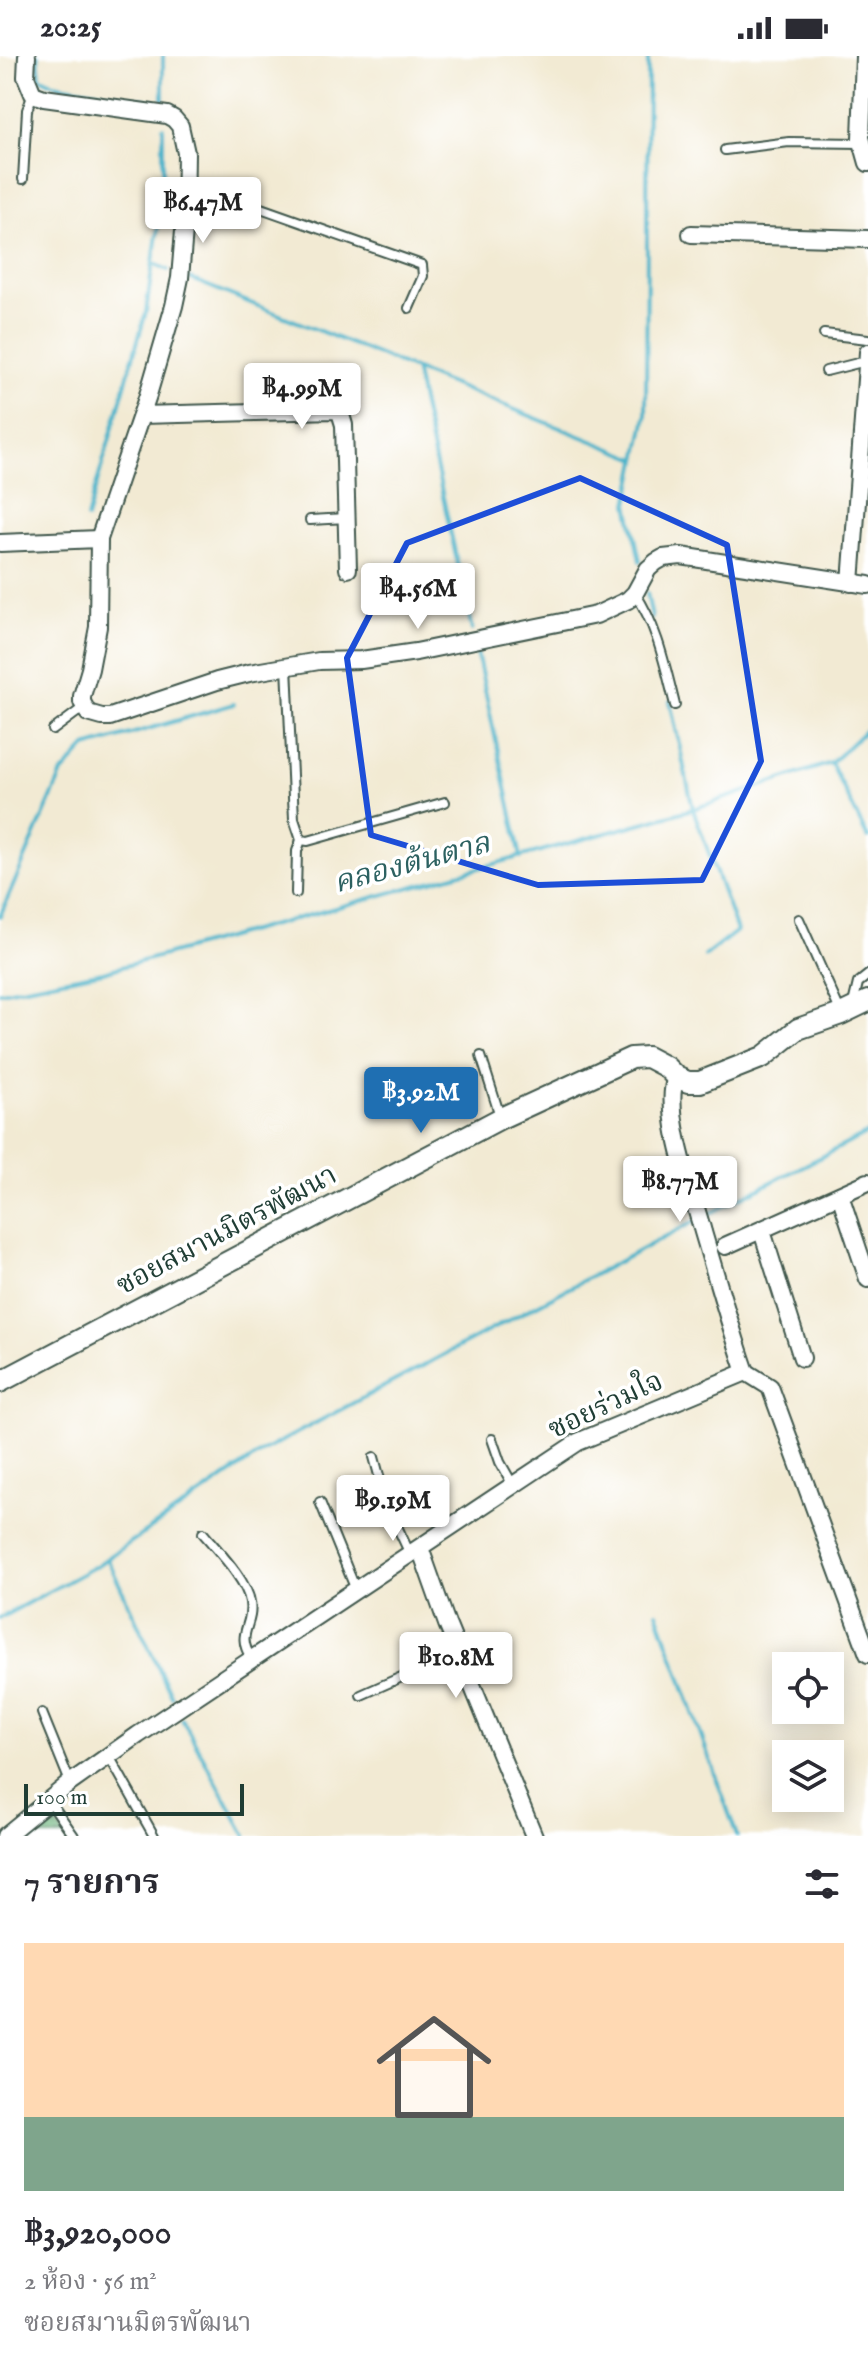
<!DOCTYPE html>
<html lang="th">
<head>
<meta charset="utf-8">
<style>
  :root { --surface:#fff; --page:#f7f7f7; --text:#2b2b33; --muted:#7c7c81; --accent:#1f6fb2 }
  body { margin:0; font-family:"IM FELL English","Noto Serif Thai",serif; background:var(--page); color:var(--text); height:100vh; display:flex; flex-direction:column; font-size:30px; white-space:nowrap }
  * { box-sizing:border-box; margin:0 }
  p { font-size:26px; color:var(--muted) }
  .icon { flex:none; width:44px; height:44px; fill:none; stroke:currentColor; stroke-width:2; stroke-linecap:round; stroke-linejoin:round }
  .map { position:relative; height:1780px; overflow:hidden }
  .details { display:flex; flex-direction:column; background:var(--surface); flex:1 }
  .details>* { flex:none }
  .controls { position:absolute; left:772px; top:1596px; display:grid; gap:16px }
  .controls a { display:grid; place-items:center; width:72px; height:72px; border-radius:0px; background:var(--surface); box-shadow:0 4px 20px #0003; font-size:40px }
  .scale { position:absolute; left:24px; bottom:20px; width:220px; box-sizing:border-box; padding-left:8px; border:4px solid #1f3d34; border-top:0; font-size:22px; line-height:28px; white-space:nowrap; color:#1f3d34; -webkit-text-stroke:6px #fff; paint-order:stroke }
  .price { position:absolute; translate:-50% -68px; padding:0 18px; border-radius:8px; background:#fff; color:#222; font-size:26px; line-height:52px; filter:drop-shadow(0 2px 4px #0008) }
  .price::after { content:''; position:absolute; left:50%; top:48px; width:24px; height:18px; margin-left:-12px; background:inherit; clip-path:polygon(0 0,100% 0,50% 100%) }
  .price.current { background:var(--accent); color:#fff }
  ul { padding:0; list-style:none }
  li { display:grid; align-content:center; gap:16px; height:424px; padding:0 24px }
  li span { display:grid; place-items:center; height:248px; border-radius:0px; color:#555 }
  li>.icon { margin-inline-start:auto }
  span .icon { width:144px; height:144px; fill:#fffc; stroke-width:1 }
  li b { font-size:34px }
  h2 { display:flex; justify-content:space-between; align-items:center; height:96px; padding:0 24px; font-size:34px }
  .status { display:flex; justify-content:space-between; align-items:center; height:56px; padding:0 40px; background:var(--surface); direction:ltr }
  .status svg { height:22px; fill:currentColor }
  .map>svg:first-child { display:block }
</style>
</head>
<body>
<div class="status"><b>20:25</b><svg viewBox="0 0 49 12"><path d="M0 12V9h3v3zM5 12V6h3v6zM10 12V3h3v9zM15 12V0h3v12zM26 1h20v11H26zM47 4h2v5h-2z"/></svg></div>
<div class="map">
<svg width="868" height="1780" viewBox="0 0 868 1780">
  <defs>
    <pattern id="forest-crowns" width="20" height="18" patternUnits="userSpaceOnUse" patternTransform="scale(2)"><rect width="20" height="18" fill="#6cb67d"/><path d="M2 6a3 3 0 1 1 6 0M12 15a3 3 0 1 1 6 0" fill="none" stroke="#589567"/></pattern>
  </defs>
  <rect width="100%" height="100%" fill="#fff"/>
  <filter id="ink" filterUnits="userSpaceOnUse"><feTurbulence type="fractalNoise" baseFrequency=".0125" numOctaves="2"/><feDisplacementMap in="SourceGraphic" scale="16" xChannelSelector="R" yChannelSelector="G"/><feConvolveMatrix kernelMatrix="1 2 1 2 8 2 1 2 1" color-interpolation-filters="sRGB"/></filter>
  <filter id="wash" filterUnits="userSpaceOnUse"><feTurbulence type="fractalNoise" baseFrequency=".006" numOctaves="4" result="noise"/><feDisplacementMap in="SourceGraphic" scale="32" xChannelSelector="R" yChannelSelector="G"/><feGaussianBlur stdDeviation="1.8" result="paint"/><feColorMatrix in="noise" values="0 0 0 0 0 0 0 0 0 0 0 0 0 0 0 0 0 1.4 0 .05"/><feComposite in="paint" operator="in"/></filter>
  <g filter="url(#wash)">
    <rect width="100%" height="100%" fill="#f2ead3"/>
    <polygon fill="url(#forest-crowns)" stroke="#467a58" stroke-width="2" points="51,1759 64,1780 35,1780 32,1775 40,1760"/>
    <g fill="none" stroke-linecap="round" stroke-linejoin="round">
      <g stroke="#4cb4ca" stroke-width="4">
        <polyline points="38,0 40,21 54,28 163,47 163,0"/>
        <polyline points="153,207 168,214"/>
        <polyline points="191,223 637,403"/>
        <polyline points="415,313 472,574"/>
        <polyline points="87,462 146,256 163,136 163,71"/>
        <polyline points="640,505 628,448 646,360 648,0"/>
        <polyline points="647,537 652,562"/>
        <polyline points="477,597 521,801"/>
        <polyline points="670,645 693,753 737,875 705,900"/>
        <polyline points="831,707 868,672"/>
        <polyline points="0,860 62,717 86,691 234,648"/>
        <polyline points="0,936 103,916 693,753 831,707 868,782"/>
        <polyline points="703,1161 868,1077"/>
        <polyline points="107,1502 172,1641"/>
        <polyline points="657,1556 737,1780"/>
        <polyline points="0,1562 96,1510 265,1394 695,1165"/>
        <polyline points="182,1663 246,1780"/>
      </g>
    </g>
  </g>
  <g filter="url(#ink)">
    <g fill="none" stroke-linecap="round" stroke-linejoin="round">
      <defs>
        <g id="service">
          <polyline points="725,94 789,86 862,87"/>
          <polyline points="23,123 27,54 33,38"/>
          <polyline points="187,126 422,209 423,220 409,252"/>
          <polyline points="824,278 868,283"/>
          <polyline points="826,315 866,305"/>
          <polyline points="256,356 257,319"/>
          <polyline points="310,464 347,462"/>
          <path d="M635,537C658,572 665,610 675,649"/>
          <polyline points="287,610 294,763 301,784 308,785 445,746"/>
          <polyline points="53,674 84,651"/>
          <polyline points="296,837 297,795 301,784"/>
          <polyline points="799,863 841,957"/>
          <polyline points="852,952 858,927 868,919"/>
          <polyline points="481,1000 500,1060"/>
          <polyline points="492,1383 500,1406 513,1429"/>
          <polyline points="374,1401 387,1449 410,1498"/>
          <polyline points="320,1446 356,1534"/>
          <path d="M203,1477C217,1494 247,1524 250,1546C254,1571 235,1576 251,1602"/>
          <polyline points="361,1639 458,1596"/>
          <polyline points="42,1657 70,1726"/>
          <polyline points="109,1700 154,1780"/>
          <polyline points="49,1744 74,1780"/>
        </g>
        <g id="minor">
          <polyline points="27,0 26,21 33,38 44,42 167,59 174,63 180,70 186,97 185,163 180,222 174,250 148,339 99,483 98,571 90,613 82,640 82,646 88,657 102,661 110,661 217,625 249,617 319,605 361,604 416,596 596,559 628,544 635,537 648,513 656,506 663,502 681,500 868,529"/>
          <polyline points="864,0 861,82 868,107"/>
          <polyline points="691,178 868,183"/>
          <polyline points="141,359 336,354 340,356 344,369 348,513"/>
          <polyline points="0,487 99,483"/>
          <polyline points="851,527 868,296"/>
          <polyline points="840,1139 868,1223"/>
          <polyline points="762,1175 802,1302"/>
          <polyline points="725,1190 868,1126"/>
          <polyline points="746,1316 770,1331 868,1598"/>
          <polyline points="420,1492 447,1568 534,1780"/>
          <path d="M5,1780L70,1727L138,1679L578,1386L746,1316C730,1270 717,1223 703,1176C693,1139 662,1055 676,1021"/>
        </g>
        <polyline id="tertiary" points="0,1326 501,1062 631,1002 647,1001 666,1011 676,1021 688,1026 700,1026 763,1001 798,973 841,958 868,945"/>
      </defs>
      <use href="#service" stroke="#3f574c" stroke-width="12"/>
      <use href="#minor" stroke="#3f574c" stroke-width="20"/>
      <use href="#tertiary" stroke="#3f574c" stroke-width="24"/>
      <use href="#service" stroke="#fff" stroke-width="8"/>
      <use href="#minor" stroke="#fff" stroke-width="16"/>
      <use href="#tertiary" stroke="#fff" stroke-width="20"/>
    </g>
  </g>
  <path fill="none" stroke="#1d4ed8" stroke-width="6" stroke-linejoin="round" d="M580,422L727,489L761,705L702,824L538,829L371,779L347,602L407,487Z"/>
  <g text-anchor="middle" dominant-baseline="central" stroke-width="7" stroke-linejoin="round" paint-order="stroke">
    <g font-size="28" fill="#1f3d34" stroke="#fff">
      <text transform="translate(227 1175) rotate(-28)">ซอยสมานมิตรพัฒนา</text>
      <text transform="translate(606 1350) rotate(-25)">ซอยร่วมใจ</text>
    </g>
    <g font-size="30" font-style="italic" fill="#2c6161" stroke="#fff">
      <text transform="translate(412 808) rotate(-15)">คลองต้นตาล</text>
    </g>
  </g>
</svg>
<div class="controls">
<a><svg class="icon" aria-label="locate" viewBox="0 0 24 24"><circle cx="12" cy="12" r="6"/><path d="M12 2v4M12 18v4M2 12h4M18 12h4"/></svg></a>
<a><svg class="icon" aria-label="layers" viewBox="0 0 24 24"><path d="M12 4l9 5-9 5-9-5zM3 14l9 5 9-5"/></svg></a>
</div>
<div class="scale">100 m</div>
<b class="price" style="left:203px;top:189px">฿6.47M</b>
<b class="price" style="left:302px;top:375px">฿4.99M</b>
<b class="price" style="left:418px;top:575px">฿4.56M</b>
<b class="price current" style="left:421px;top:1079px">฿3.92M</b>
<b class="price" style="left:680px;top:1168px">฿8.77M</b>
<b class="price" style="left:393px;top:1487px">฿9.19M</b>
<b class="price" style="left:456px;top:1644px">฿10.8M</b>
</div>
<section class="details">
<h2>7 รายการ<svg class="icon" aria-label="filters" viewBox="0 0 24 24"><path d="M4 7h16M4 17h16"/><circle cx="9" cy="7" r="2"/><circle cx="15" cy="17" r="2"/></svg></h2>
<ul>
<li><span style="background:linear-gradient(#ffd9b3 70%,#7fa58c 0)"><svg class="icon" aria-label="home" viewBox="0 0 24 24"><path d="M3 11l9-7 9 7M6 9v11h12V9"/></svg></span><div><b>฿3,920,000</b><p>2 ห้อง · 56 m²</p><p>ซอยสมานมิตรพัฒนา</p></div></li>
</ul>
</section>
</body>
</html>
